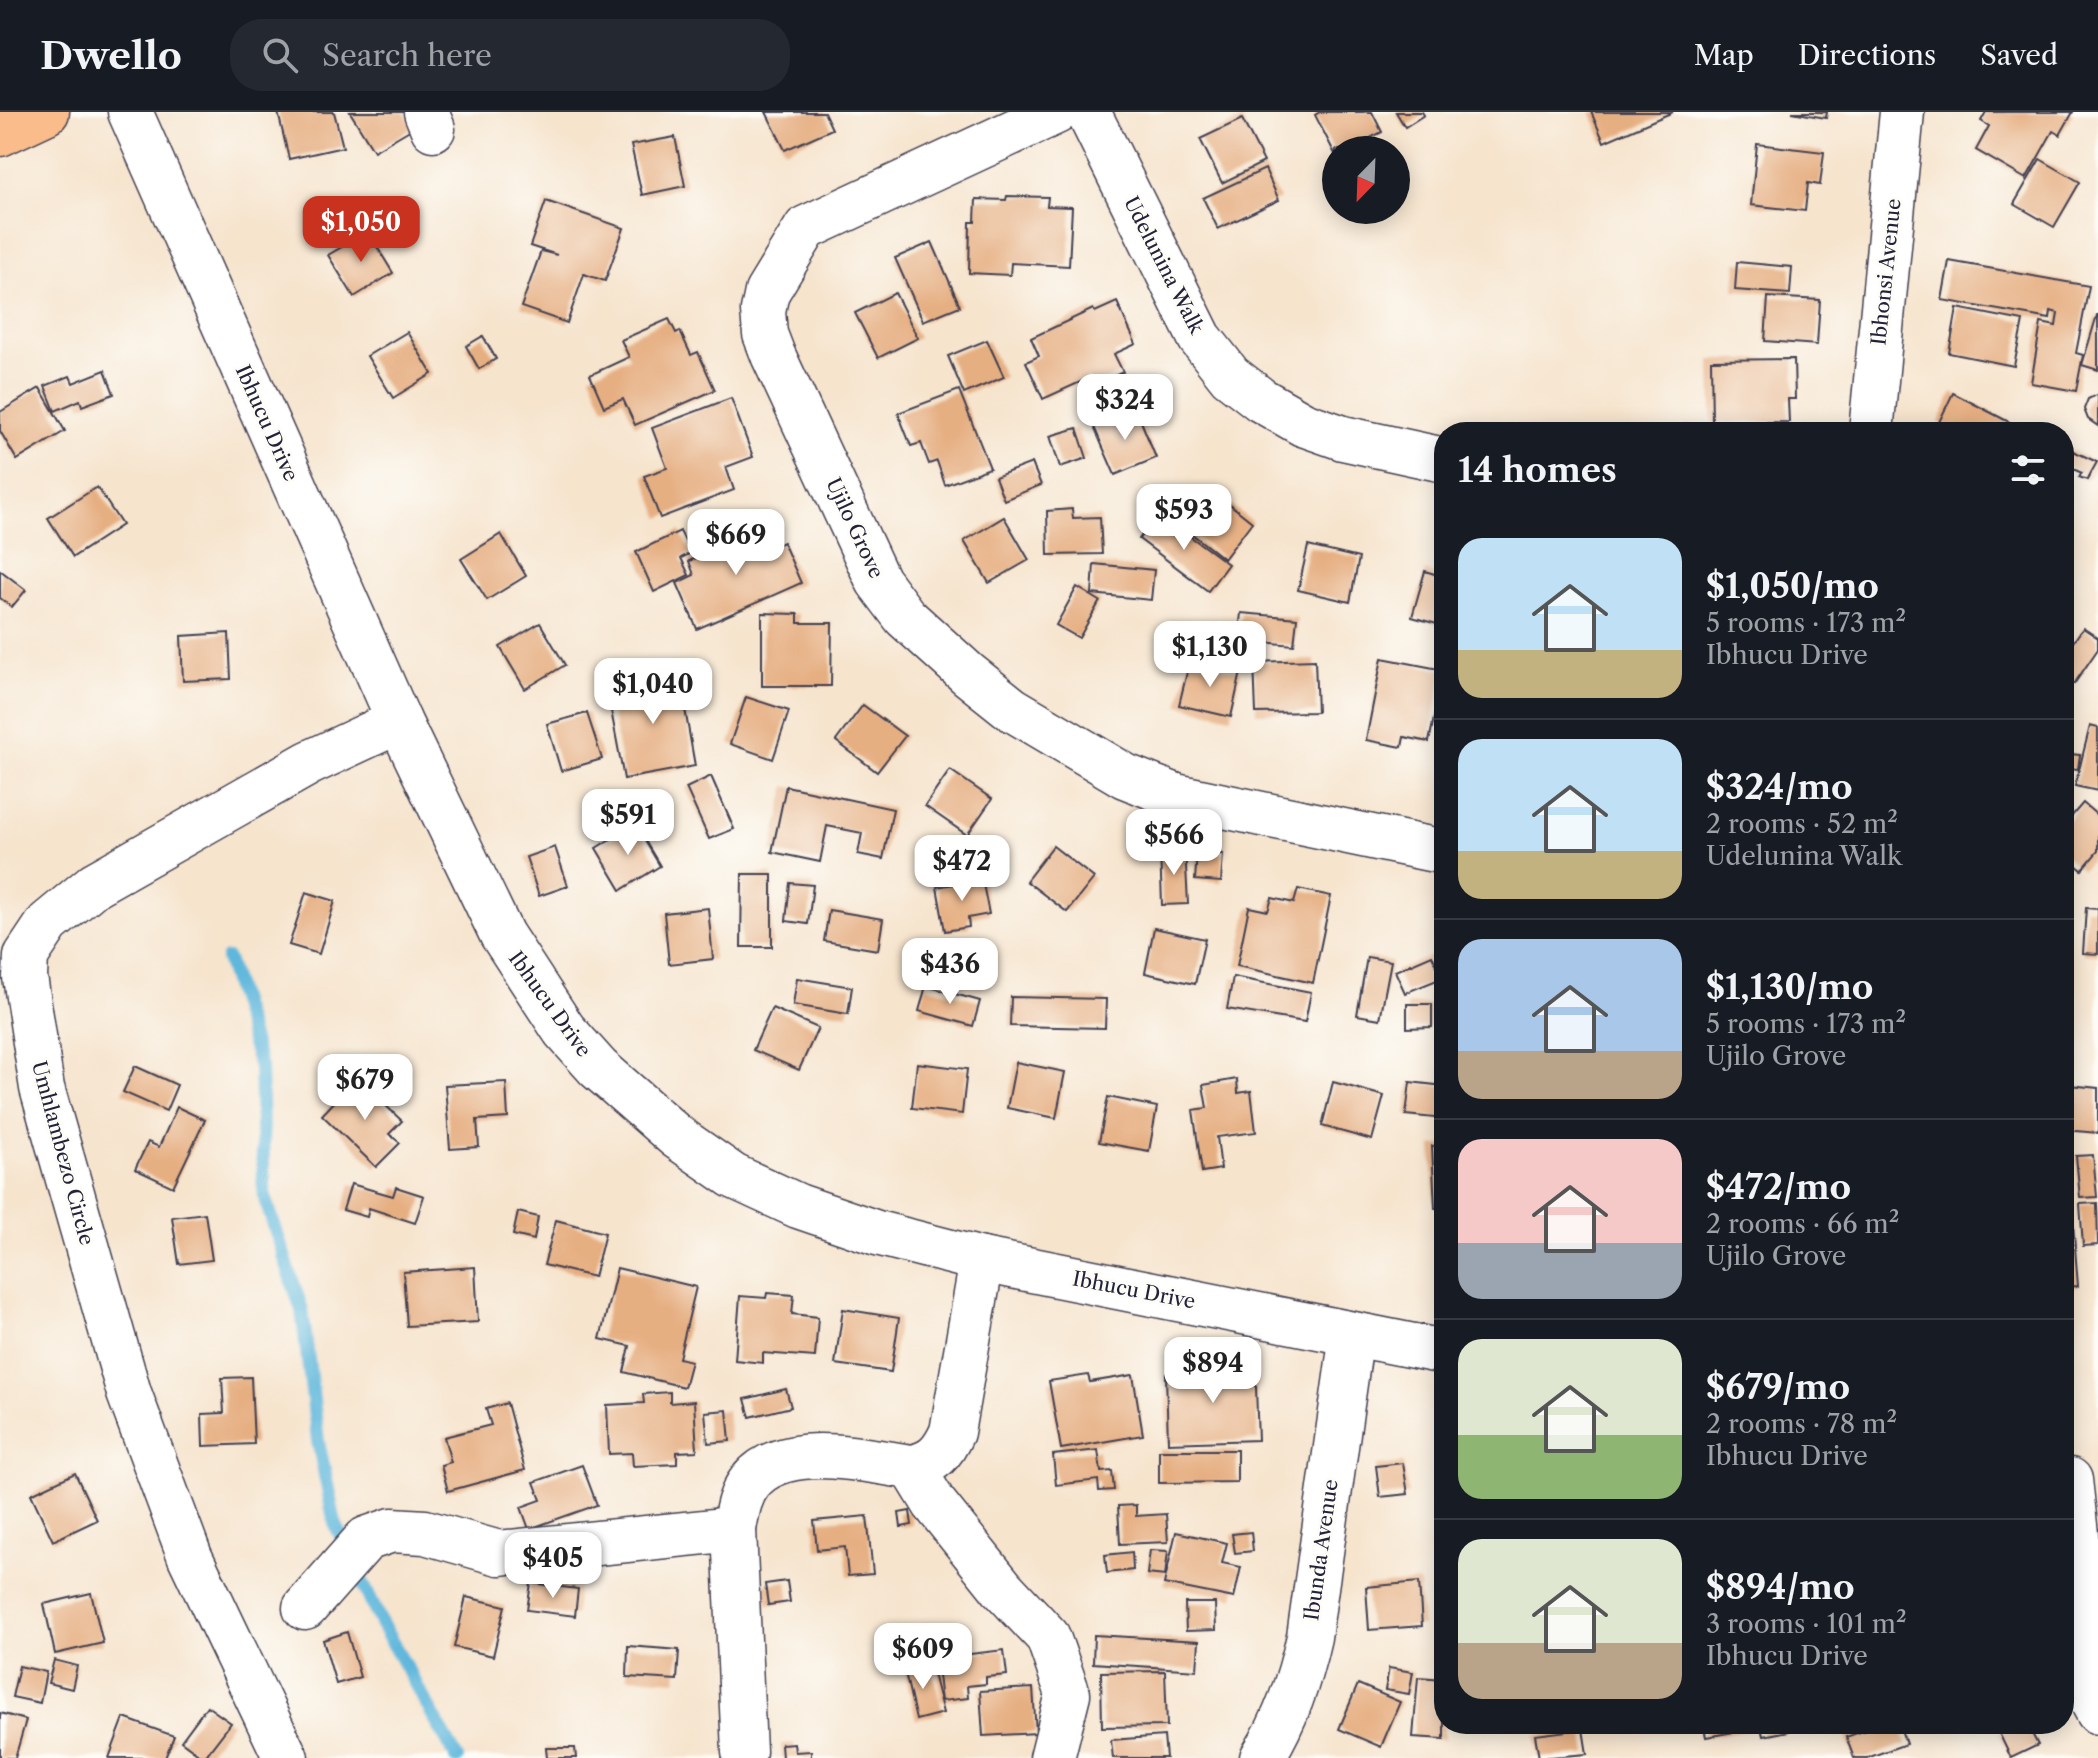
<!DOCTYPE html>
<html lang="en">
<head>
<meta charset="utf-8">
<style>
  :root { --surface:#171b24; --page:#242831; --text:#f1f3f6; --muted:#9ea1a6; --line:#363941; --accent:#c8321e }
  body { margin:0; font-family:"Libre Caslon Text",serif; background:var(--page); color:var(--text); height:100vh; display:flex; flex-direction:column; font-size:30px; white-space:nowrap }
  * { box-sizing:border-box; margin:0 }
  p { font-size:26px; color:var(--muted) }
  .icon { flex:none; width:44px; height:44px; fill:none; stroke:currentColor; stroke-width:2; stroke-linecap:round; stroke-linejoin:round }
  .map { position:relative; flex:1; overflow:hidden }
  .details { position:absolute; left:1434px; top:310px; width:640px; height:1312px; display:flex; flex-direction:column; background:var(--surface); border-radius:32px; box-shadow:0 4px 20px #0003 }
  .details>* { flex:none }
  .needle { width:52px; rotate:203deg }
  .tools { position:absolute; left:1322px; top:24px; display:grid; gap:16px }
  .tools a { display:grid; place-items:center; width:88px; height:88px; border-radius:50%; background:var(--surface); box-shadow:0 4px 20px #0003; font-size:40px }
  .price { position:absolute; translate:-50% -68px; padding:0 18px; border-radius:16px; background:#fff; color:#222; font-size:26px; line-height:52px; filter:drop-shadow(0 2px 4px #0008) }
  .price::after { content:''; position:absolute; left:50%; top:48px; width:24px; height:18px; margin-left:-12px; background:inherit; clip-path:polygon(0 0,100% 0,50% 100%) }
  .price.current { background:var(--accent); color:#fff }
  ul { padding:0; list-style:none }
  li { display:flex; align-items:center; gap:24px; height:200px; padding:0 24px }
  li+li { border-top:2px solid var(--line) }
  li span { display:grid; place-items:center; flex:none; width:224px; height:160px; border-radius:24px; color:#555 }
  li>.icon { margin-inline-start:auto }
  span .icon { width:96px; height:96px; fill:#fffc; stroke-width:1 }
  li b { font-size:34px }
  h2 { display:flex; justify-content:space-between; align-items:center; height:96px; padding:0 24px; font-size:34px }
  header { display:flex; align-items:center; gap:48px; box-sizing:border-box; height:112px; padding:0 40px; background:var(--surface); border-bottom:2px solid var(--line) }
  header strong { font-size:38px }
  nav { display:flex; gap:44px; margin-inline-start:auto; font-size:28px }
  .search { width:560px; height:72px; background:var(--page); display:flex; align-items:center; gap:20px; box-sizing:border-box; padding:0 28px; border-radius:32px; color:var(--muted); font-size:30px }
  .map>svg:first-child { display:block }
</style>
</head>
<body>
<header>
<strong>Dwello</strong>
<div class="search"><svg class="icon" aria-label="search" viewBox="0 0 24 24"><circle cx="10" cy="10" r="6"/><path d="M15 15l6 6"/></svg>Search here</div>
<nav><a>Map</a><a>Directions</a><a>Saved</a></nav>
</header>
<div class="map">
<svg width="2098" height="1646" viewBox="0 0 2098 1646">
  <rect width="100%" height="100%" fill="#fdfcf7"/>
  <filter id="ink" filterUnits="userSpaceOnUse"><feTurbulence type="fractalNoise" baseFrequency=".0125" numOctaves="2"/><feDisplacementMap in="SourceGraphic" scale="16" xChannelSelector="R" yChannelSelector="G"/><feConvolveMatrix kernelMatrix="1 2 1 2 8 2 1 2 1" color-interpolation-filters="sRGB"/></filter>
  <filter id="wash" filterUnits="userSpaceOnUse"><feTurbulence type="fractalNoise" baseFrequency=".006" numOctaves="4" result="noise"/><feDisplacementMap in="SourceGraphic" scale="32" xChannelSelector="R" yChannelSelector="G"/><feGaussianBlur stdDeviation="1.8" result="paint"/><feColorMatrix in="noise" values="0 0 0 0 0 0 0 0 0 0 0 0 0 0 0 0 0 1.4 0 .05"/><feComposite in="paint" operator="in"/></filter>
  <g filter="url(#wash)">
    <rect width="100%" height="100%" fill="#f6e4cd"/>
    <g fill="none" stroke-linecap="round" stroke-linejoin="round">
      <polyline stroke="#5fb7dc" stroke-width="14" points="227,847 260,955 264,1083 302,1198 318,1329 335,1411 381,1511 457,1646"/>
    </g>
    <g id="blocks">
      <g fill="#e6af82">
        <polygon points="278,0 334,0 343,35 289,47"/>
        <polygon points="350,0 404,0 413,16 374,39"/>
        <polygon points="766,0 824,0 832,17 785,38"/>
        <polygon points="1320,0 1372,0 1382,20 1347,38 1336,38 1336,44 1315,3"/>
        <polygon points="1396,0 1422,0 1424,3 1405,15"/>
        <polygon points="1591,0 1673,0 1604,30"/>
        <polygon points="1792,0 1827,0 1826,6"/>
        <polygon points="1986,0 2073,0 2060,23 2053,19 2026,67 1976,38 1989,14 1981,9"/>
        <polygon points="1242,7 1264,50 1222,71 1200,27"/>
        <polygon points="675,25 685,74 642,83 631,33"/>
        <polygon points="1757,32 1824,40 1820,73 1808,71 1805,99 1751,93"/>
        <polygon points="2040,47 2080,70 2054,115 2014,92"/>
        <polygon points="1265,57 1279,88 1218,117 1203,86"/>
        <polygon points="1007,84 1048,85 1047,94 1072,95 1069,154 1011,151 1010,163 969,161 970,110 975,110 976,87 1006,88"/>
        <polygon points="546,89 624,116 605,169 584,162 567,211 521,195 541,139 557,143 530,134"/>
        <polygon points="368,120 393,161 354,185 328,143"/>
        <polygon points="932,130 960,194 923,209 895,146"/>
        <polygon points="1949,149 2089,174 2076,241 2083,243 2076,279 2031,271 2041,211 2056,214 2058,201 2051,199 2050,207 1942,188"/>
        <polygon points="1737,150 1792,155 1790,182 1735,178"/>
        <polygon points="895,181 918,226 878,246 855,201"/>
        <polygon points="1768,185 1820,188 1817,233 1765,229"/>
        <polygon points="1117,190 1136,232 1114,242 1123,260 1093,274 1089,266 1043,287 1026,250 1039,244 1031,226 1093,197 1095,200"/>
        <polygon points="1957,196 2023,209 2014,254 1949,241"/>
        <polygon points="2097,203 2098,203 2098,258 2082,253"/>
        <polygon points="669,207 676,221 680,219 691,243 698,240 715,278 635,313 623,287 604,295 590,263 629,245 621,228"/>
        <polygon points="407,220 432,262 393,286 367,244"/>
        <polygon points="483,224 496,247 479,257 466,234"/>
        <polygon points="987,228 1004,265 964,282 948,244"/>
        <polygon points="1794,247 1795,287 1788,287 1789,310 1712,311 1711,248"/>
        <polygon points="105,258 114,282 82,294 80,288 55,299 45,274 70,264 73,271"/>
        <polygon points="40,276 65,319 17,348 0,319 0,300"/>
        <polygon points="959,278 990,356 945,373 937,349 929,352 921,331 911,334 898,301"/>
        <polygon points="1953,281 2011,311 2006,320 1959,320 1939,310"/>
        <polygon points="2098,282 2098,314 2088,307 2084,297 2088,287"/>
        <polygon points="731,286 753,345 726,355 734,378 660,406 644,364 667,356 652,316"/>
        <polygon points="1136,297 1156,346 1115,363 1094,315"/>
        <polygon points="1685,313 1715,315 1715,320 1685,320"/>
        <polygon points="1077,316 1087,346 1060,355 1050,324"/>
        <polygon points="2071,338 2097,350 2087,368 2079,365 2082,361 2064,353"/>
        <polygon points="1032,351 1041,373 1004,388 995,365"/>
        <polygon points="97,375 122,413 73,445 48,406"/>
        <polygon points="1212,378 1252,410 1224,447 1183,415"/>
        <polygon points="1072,397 1073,406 1100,405 1102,442 1048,443 1047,399"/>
        <polygon points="1158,401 1228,452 1208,479 1139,427"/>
        <polygon points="1004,405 1029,448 989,471 964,429"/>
        <polygon points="760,417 769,436 783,430 801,471 697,517 677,471 694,463 689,449 705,442 702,436 737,420 740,426"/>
        <polygon points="680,419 691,441 681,446 689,463 654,480 636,440"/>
        <polygon points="501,422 526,464 487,488 461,447"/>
        <polygon points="1308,434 1359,446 1350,490 1298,478"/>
        <polygon points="1094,452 1154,458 1151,488 1092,482"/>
        <polygon points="0,458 26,478 12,495 0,486"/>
        <polygon points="1425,459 1444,465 1444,514 1412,505"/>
        <polygon points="1077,475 1100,489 1079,526 1056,513"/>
        <polygon points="762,501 798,502 798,511 832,511 831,574 762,574"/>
        <polygon points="1241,501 1297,506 1294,533 1238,528"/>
        <polygon points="540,511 565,553 525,577 500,535"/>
        <polygon points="2083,516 2098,526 2098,537 2074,572 2064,565 2064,543"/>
        <polygon points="229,521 231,567 183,569 181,524"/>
        <polygon points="1382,546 1444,558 1429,630 1404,625 1402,635 1366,628"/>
        <polygon points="1190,548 1241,560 1231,605 1179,593"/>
        <polygon points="1315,548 1317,600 1256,601 1254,550"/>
        <polygon points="678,557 695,654 624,667 610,593 631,589 627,566"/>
        <polygon points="746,585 789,599 773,647 730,632"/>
        <polygon points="863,593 905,624 877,660 836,629"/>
        <polygon points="587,601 602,647 561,659 547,612"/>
        <polygon points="2090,614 2098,616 2098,679 2075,674"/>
        <polygon points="2069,642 2080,643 2078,657 2067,656"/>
        <polygon points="950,658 992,687 967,723 925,694"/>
        <polygon points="711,664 734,717 709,727 686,676"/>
        <polygon points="786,674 893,697 883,747 858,742 862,721 827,714 820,750 772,740"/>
        <polygon points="2083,691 2098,704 2098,739 2082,758 2064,743 2064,713"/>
        <polygon points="635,712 660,754 621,778 596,736"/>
        <polygon points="1053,734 1094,766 1067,800 1026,769"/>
        <polygon points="555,735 568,774 539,784 526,745"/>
        <polygon points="1185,736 1188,792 1162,793 1160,737"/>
        <polygon points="1197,741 1223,742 1221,770 1195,768"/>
        <polygon points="742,762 772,762 772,835 741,835"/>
        <polygon points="982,767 989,802 968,806 969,815 945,819 937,775"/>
        <polygon points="790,771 813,773 808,812 786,809"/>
        <polygon points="1298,777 1331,784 1313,871 1237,854 1249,795 1268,799 1272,786 1294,791"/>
        <polygon points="306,780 335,789 319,842 289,833"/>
        <polygon points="708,796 713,847 669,852 664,801"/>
        <polygon points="2086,796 2098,797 2098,842 2083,841"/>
        <polygon points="829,798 883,807 878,838 824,829"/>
        <polygon points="1154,816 1205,827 1195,872 1145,861"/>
        <polygon points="1432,843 1442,866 1405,881 1395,859"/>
        <polygon points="1367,845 1391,849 1380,907 1357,903"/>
        <polygon points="1233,865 1311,880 1305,910 1227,897"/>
        <polygon points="797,866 852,875 848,902 793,893"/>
        <polygon points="926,874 980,889 973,914 919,899"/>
        <polygon points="1011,885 1106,887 1105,916 1010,914"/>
        <polygon points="1407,892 1432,892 1432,915 1407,916"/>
        <polygon points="772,896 818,916 799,958 753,938"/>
        <polygon points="1016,950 1065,960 1056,1006 1007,996"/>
        <polygon points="917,951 967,957 962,1002 912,996"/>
        <polygon points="135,954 177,973 166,999 123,980"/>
        <polygon points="357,966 402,1009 389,1022 400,1031 376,1055 322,1003"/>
        <polygon points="1237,967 1238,981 1251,979 1256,1020 1217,1025 1221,1057 1202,1060 1193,998 1207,996 1203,973"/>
        <polygon points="506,970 508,1006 477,1008 479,1035 450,1037 445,973"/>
        <polygon points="1333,970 1384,984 1372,1028 1322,1014"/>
        <polygon points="1410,970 1444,974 1444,1007 1406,1003"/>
        <polygon points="2069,973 2098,976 2098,1021 2065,1018"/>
        <polygon points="1108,985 1157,995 1149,1039 1099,1030"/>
        <polygon points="177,995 205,1008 173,1075 135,1057 148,1030 159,1035"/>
        <polygon points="1444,1033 1444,1096 1435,1096 1432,1034"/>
        <polygon points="2093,1043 2097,1085 2080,1086 2076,1044"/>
        <polygon points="2064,1046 2068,1046 2078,1174 2064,1175"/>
        <polygon points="351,1072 393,1084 396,1075 424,1084 415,1111 369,1096 367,1105 343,1098"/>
        <polygon points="2097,1091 2098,1133 2083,1134 2080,1092"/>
        <polygon points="518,1100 538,1105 534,1128 513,1123"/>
        <polygon points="205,1101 212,1148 179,1152 172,1105"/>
        <polygon points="556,1108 605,1121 594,1165 544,1153"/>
        <polygon points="475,1155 478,1210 407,1214 403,1160"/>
        <polygon points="617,1156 696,1175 679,1246 691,1249 684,1275 624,1260 630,1234 600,1227"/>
        <polygon points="767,1181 794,1183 792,1202 818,1205 815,1245 763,1241 763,1251 735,1248 740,1184 766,1186"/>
        <polygon points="843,1197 899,1206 891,1260 835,1252"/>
        <polygon points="1255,1250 1258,1328 1168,1331 1166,1262 1220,1261 1219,1251"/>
        <polygon points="1088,1263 1090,1270 1133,1263 1143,1323 1061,1337 1049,1269"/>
        <polygon points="251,1265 254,1332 203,1334 202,1302 224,1301 222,1266"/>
        <polygon points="786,1277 791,1295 750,1305 745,1287"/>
        <polygon points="670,1280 670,1291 694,1289 697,1339 677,1340 677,1352 633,1354 632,1341 609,1342 607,1293 644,1291 643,1282"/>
        <polygon points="507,1291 525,1358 448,1379 441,1353 451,1350 444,1325 491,1313 486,1297"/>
        <polygon points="727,1298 730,1329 708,1331 705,1300"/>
        <polygon points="1098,1338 1101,1360 1112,1359 1114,1378 1099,1379 1098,1368 1056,1373 1053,1343"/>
        <polygon points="1159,1338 1237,1338 1237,1370 1159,1371"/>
        <polygon points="1403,1351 1408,1382 1380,1385 1376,1354"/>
        <polygon points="582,1353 597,1393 529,1417 521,1395 541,1388 534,1370"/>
        <polygon points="75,1361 97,1408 53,1429 31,1382"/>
        <polygon points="1136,1393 1136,1404 1166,1402 1168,1430 1120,1432 1118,1394"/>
        <polygon points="910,1399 912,1413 901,1415 899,1401"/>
        <polygon points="867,1404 873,1462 848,1464 845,1435 817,1438 814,1409"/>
        <polygon points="1176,1420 1227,1431 1222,1451 1241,1455 1234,1486 1164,1472"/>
        <polygon points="1251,1420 1253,1439 1235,1441 1232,1422"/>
        <polygon points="1150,1438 1168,1439 1165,1464 1147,1462"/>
        <polygon points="1132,1440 1133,1458 1107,1461 1105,1443"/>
        <polygon points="787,1469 790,1490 768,1493 765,1472"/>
        <polygon points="1419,1470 1422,1514 1369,1518 1366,1475"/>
        <polygon points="531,1471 578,1477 575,1504 527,1498"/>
        <polygon points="91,1481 103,1531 55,1542 44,1492"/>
        <polygon points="466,1485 505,1494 493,1544 454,1535"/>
        <polygon points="1185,1491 1215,1491 1216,1518 1186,1519"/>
        <polygon points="347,1520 360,1565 336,1572 323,1528"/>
        <polygon points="1094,1523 1199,1529 1197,1558 1093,1551"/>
        <polygon points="628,1534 679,1538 677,1568 627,1565"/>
        <polygon points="1004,1538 1007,1563 986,1565 986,1572 967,1574 968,1586 941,1589 936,1546"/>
        <polygon points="54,1548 77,1554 72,1577 48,1571"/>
        <polygon points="930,1550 943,1601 916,1608 904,1556"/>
        <polygon points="19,1554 46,1560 40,1591 12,1585"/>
        <polygon points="1389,1556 1413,1560 1409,1582 1385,1578"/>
        <polygon points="1165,1559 1167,1614 1102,1615 1101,1560"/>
        <polygon points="1418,1565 1444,1567 1444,1627 1413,1625"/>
        <polygon points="1358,1572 1400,1590 1381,1635 1339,1617"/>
        <polygon points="1033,1576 1036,1621 983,1624 980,1579"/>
        <polygon points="207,1594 231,1611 204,1646 181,1629"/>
        <polygon points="0,1601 26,1608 15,1646 0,1646"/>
        <polygon points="124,1606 174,1624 165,1646 109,1646"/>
        <polygon points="1703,1612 1787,1612 1789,1619 1763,1624 1761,1615 1706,1625"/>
        <polygon points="1882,1612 1899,1612 1906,1632 1867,1646 1854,1646 1846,1625"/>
        <polygon points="2016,1612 2027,1612 2038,1633 2011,1646 1999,1621"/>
        <polygon points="1583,1617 1587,1642 1539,1646 1535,1623"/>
        <polygon points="1164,1624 1166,1646 1113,1646 1111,1628"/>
        <polygon points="794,1631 795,1640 811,1639 811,1646 782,1646 781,1632"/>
        <polygon points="546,1636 575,1636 576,1646 547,1646"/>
      </g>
    </g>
  </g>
  <g filter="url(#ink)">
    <use href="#blocks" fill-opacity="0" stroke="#423f51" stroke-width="2"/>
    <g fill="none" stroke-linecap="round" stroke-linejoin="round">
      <defs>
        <g id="minor">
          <polyline points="130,0 399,609 502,823 564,918 598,956 677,1025 733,1064 798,1094 877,1121 982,1148 1444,1240"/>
          <polyline points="426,0 433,17"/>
          <polyline points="1056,0 806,116 767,180 763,199 765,222 773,243 878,469 905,505 968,562 1012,597 1125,664 1176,684 1444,740"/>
          <polyline points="1088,0 1200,226 1230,264 1261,288 1303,312 1343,326 1444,348"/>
          <polyline points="1871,320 1902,0"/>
          <polyline points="912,1355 934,1391 1002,1476 1048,1525 1068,1582 1052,1646"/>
          <polyline points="2070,1368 2083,1486 2077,1561 2098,1600"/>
          <polyline points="305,1496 366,1427 392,1418 425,1420 499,1441 734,1417"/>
          <path d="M744,1640L734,1417C737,1401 739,1384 750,1370C784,1327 866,1349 912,1355C934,1351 943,1340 952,1320L982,1148"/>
          <polyline points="286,1646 190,1445 129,1281 42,976 25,865 26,844 48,811 95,772 309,651 399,609"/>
          <path d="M1262,1646C1286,1608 1299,1569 1309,1525L1352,1222"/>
        </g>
        <polyline id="major" points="0,22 47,0"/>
      </defs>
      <use href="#minor" stroke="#423f51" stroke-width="47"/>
      <use href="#major" stroke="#423f51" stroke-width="47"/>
      <use href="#minor" stroke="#fff" stroke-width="44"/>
      <use href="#major" stroke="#f9bc8a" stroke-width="44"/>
    </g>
  </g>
  <g text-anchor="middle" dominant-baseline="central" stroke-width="6" stroke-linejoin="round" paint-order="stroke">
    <g font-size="20" fill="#22223b" stroke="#fdfcf7">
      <text transform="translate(1164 153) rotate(63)">Udelunina Walk</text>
      <text transform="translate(1886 160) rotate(-84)">Ibhonsi Avenue</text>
      <text transform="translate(267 311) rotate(66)">Ibhucu Drive</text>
      <text transform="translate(855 416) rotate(65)">Ujilo Grove</text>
      <text transform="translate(550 892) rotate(54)">Ibhucu Drive</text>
      <text transform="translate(63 1041) rotate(75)">Umhlambezo Circle</text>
      <text transform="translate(1134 1178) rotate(11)">Ibhucu Drive</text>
      <text transform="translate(1321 1438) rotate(-82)">Ibunda Avenue</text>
    </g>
  </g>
</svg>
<div class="tools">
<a><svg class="needle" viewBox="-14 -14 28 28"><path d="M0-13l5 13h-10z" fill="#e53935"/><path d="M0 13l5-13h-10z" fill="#9ea1a6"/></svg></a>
</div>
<b class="price current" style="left:361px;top:152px">$1,050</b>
<b class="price" style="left:1125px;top:330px">$324</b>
<b class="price" style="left:1184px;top:440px">$593</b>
<b class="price" style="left:736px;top:465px">$669</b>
<b class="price" style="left:1210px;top:577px">$1,130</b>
<b class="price" style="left:653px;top:614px">$1,040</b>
<b class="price" style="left:628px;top:745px">$591</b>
<b class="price" style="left:1174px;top:765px">$566</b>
<b class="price" style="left:962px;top:791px">$472</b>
<b class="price" style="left:950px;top:894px">$436</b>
<b class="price" style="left:365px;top:1010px">$679</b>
<b class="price" style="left:1213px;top:1293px">$894</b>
<b class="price" style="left:553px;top:1488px">$405</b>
<b class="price" style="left:923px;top:1579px">$609</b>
<section class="details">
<h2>14 homes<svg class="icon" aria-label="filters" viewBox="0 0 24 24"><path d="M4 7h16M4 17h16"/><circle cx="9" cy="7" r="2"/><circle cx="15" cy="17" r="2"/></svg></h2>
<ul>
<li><span style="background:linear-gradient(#bfe0f5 70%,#c2b280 0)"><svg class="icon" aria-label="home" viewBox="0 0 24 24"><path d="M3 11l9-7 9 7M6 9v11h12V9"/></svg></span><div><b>$1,050/mo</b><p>5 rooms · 173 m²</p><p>Ibhucu Drive</p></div></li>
<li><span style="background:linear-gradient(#bfe0f5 70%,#c2b280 0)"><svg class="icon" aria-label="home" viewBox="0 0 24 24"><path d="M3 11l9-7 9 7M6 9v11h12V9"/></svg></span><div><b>$324/mo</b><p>2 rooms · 52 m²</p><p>Udelunina Walk</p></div></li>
<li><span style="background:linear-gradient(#a9c7e8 70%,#b9a48a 0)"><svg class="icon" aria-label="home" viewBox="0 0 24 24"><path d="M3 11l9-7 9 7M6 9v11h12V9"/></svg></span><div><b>$1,130/mo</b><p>5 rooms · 173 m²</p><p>Ujilo Grove</p></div></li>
<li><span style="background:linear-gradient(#f6c9c9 65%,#9aa5b1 0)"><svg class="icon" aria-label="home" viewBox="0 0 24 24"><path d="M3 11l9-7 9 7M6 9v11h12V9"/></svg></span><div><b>$472/mo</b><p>2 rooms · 66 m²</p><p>Ujilo Grove</p></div></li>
<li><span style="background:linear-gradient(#dfe7d0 60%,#8fb573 0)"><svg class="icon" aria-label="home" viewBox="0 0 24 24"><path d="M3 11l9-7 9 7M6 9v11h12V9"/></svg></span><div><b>$679/mo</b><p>2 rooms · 78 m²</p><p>Ibhucu Drive</p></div></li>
<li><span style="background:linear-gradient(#dfe7d0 65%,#b9a48a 0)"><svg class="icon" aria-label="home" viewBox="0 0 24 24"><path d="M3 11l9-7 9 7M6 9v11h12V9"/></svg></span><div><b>$894/mo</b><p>3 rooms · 101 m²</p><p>Ibhucu Drive</p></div></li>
</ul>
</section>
</div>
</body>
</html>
